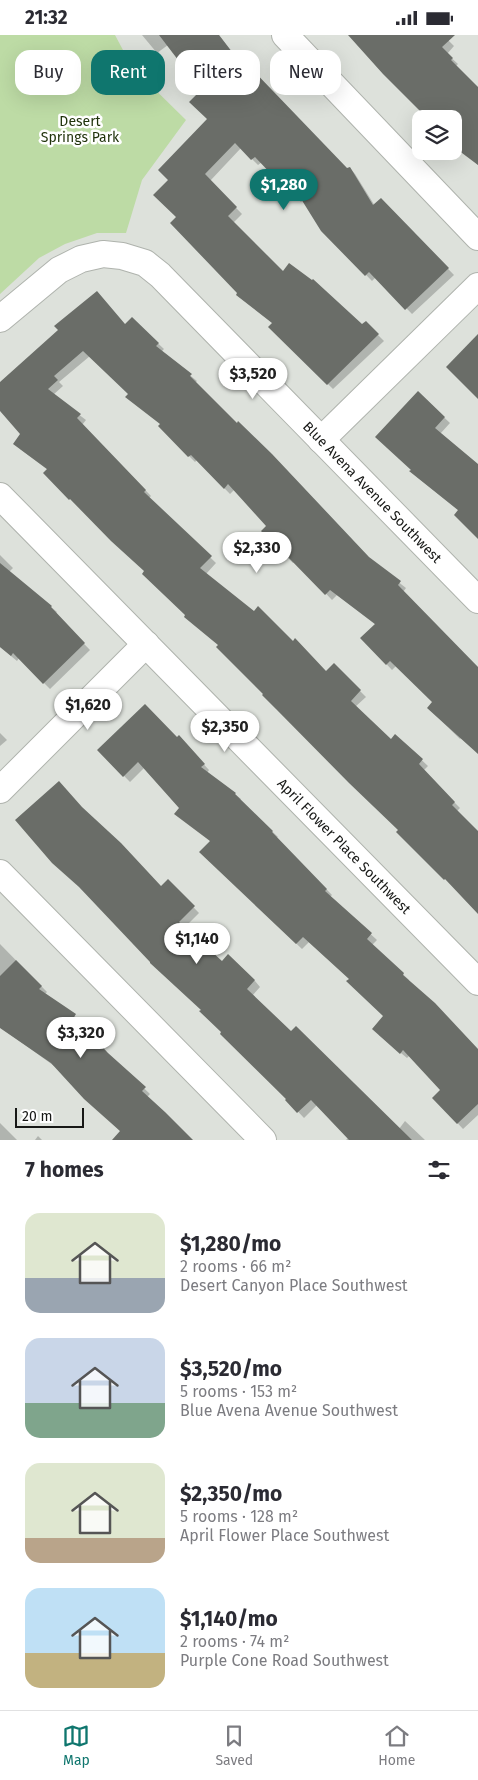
<!DOCTYPE html>
<html lang="en">
<head>
<meta charset="utf-8">
<style>
  :root { --surface:#fff; --page:#f7f7f7; --text:#2b2b33; --muted:#7c7c81; --line:#e1e1e2; --accent:#0f766e }
  body { margin:0; font-family:"Fira Sans",sans-serif; background:var(--page); color:var(--text); height:100vh; display:flex; flex-direction:column; font-size:19px; white-space:nowrap }
  * { box-sizing:border-box; margin:0 }
  p { font-size:16px; color:var(--muted) }
  .icon { flex:none; width:28px; height:28px; fill:none; stroke:currentColor; stroke-width:2; stroke-linecap:round; stroke-linejoin:round }
  .map { position:relative; height:1105px; overflow:hidden }
  .sheet { display:flex; flex-direction:column; background:var(--surface); flex:1 }
  .sheet>* { flex:none }
  .hud { position:absolute; left:15px; top:15px; width:449px; height:45px; display:flex; gap:10px }
  .tools { position:absolute; left:412px; top:75px; display:grid; gap:10px }
  .tools a { display:grid; place-items:center; width:50px; height:50px; border-radius:10px; background:var(--surface); box-shadow:0 5px 20px #0002; font-size:25px }
  .scale { position:absolute; left:15px; bottom:12px; width:69px; box-sizing:border-box; padding-left:5px; border:2px solid #171816; border-top:0; font-size:14px; line-height:18px; white-space:nowrap; color:#171816; -webkit-text-stroke:4px #fff; paint-order:stroke }
  .price { position:absolute; translate:-50% -42px; padding:0 11px; border-radius:18px; background:#fff; color:#222; font-size:16px; line-height:32px; filter:drop-shadow(0 1px 2px #0008) }
  .price::after { content:''; position:absolute; left:50%; top:30px; width:15px; height:11px; margin-left:-8px; background:inherit; clip-path:polygon(0 0,100% 0,50% 100%) }
  .price.active { background:var(--accent); color:#fff }
  ul { padding:0; list-style:none }
  li { display:flex; align-items:center; gap:15px; height:125px; padding:0 25px }
  li span { display:grid; place-items:center; flex:none; width:140px; height:100px; border-radius:15px; color:#555 }
  li>.icon { margin-inline-start:auto }
  span .icon { width:60px; height:60px; fill:#fffc; stroke-width:1 }
  li b { font-size:21px }
  h2 { display:flex; justify-content:space-between; align-items:center; height:60px; padding:0 25px; font-size:21px }
  .tag { padding:0 18px; border-radius:15px; background:var(--surface); box-shadow:0 5px 20px #0002; font-size:18px; line-height:45px }
  .tag.active { background:var(--accent); color:#fff }
  .status { display:flex; justify-content:space-between; align-items:center; height:35px; padding:0 25px; background:var(--surface); direction:ltr }
  .status svg { height:14px; fill:currentColor }
  .dock { display:flex; justify-content:space-around; align-items:center; height:70px; border-top:1px solid var(--line); background:var(--surface); font-size:14px; color:var(--muted) }
  .dock a { display:grid; justify-items:center; gap:2px }
  .dock .active { color:var(--accent) }
  .map>svg:first-child { display:block }
</style>
</head>
<body>
<div class="status"><b>21:32</b><svg viewBox="0 0 49 12"><path d="M0 12V9h3v3zM5 12V6h3v6zM10 12V3h3v9zM15 12V0h3v12zM26 1h20v11H26zM47 4h2v5h-2z"/></svg></div>
<div class="map">
<svg width="478" height="1105" viewBox="0 0 478 1105">
  <rect width="100%" height="100%" fill="#dde1db"/>
  <polygon fill="#bddba5" points="0,0 115,0 132,32 186,85 142,145 126,198 97,198 65,209 39,223 0,259"/>
  <g fill="#0003">
    <polygon points="142,0 219,0 246,35 347,135 350,133 355,139 375,171 381,165 454,240 412,279 376,242 372,246 322,195 303,165 301,167 262,127 258,130 241,113 210,146 242,179 233,188 283,238 362,291 366,288 384,306 333,354 270,292 273,288 237,260 239,258 177,182 169,145 208,84 203,55 168,10 157,18"/>
    <polygon points="350,0 443,0 454,11 447,19 458,29 456,31 478,54 478,130 454,108 454,84"/>
    <polygon points="132,284 164,314 161,317 197,346 195,348 369,524 406,553 403,557 478,633 478,717 462,702 460,704 428,673 434,667 397,630 392,635 362,603 376,590 337,560 332,565 295,526 293,528 287,522 268,491 235,454 230,459 197,425 195,427 159,391 161,389 90,321 59,347 63,351 53,360 86,385 82,390 151,461 149,463 216,528 206,539 326,638 334,630 366,662 355,672 391,706 396,701 428,731 423,736 460,773 457,776 478,797 478,876 399,797 403,798 220,610 187,580 48,435 20,414 22,399 0,375 0,349 126,290"/>
    <polygon points="418,358 450,388 440,399 478,430 478,501 459,476 417,442"/>
    <polygon points="0,520 13,533 9,537 57,577 55,579 90,615 50,654 19,623 17,626 0,612"/>
    <polygon points="0,698 7,705 0,711"/>
    <polygon points="177,704 184,708 209,735 207,738 235,759 241,764 240,765 278,802 276,803 332,860 330,862 377,905 372,910 409,945 408,946 478,1015 478,1080 463,1094 434,1063 442,1055 410,1020 407,1023 379,1000 385,981 350,944 309,907 302,914 201,817 211,807 144,733 130,747 99,715"/>
    <polygon points="85,777 161,852 168,846 199,878 184,893 222,927 228,921 255,946 260,952 252,961 291,998 399,1094 405,1086 425,1105 346,1105 348,1103 317,1070 304,1083 202,975"/>
    <polygon points="0,909 47,957 45,959 81,986 79,988 110,1021 150,1059 147,1062 192,1105 114,1105 121,1097 57,1033 0,992"/>
    <polygon points="0,1088 17,1105 0,1105"/>
    <polygon points="38,1101 42,1105 35,1105"/>
  </g>
  <g fill="#6a6d68">
    <polygon points="159,0 219,0 245,34 248,30 347,133 350,132 373,170 381,163 449,233 405,275 369,237 365,241 321,196 298,159 294,163 255,122 251,125 235,108 205,139 237,172 228,181 283,236 289,228 312,245 313,244 362,289 366,286 379,299 327,350 268,292 272,288 236,260 237,258 170,188 176,182 153,160 168,145 158,135 207,84 189,67 201,55"/>
    <polygon points="348,0 455,0 442,12 453,23 451,25 478,52 478,130 454,112 454,84 428,84 383,39"/>
    <polygon points="97,256 125,289 132,282 159,308 156,311 192,339 190,341 237,388 238,386 272,419 369,522 401,546 398,550 478,632 478,719 427,673 432,667 390,626 386,630 360,603 375,589 330,555 325,560 288,522 286,523 261,496 266,491 228,449 224,454 191,420 188,422 158,391 160,389 125,362 128,359 83,316 54,341 58,345 48,354 81,379 77,383 146,455 144,457 212,521 200,533 254,576 258,571 293,606 295,603 326,636 334,628 361,655 351,666 391,704 395,699 423,724 419,729 455,767 452,770 478,796 478,879 445,844 444,845 396,797 398,795 349,748 276,674 262,660 263,659 216,612 218,610 184,582 185,580 142,539 144,536 111,506 70,464 69,465 43,438 47,434 13,409 20,399 0,376 0,347 58,295 54,291"/>
    <polygon points="478,299 478,364 446,332"/>
    <polygon points="418,356 445,382 435,393 478,429 478,504 454,480 458,475 409,436 411,435 375,402"/>
    <polygon points="0,528 52,571 51,572 85,608 43,649 13,618 11,621 0,612"/>
    <polygon points="145,669 177,702 179,700 205,729 201,732 236,758 235,759 273,796 272,797 327,854 325,856 372,898 367,904 404,938 403,940 435,968 478,1014 478,1069 457,1089 432,1063 440,1055 403,1015 400,1019 372,994 383,981 346,946 349,944 303,902 296,909 199,817 210,806 174,779 179,773 138,727 123,742 97,715"/>
    <polygon points="59,746 82,772 121,808 161,851 168,844 195,871 179,887 222,926 228,919 255,945 247,954 291,996 296,991 412,1105 349,1105 311,1065 297,1078 285,1065 286,1064 220,999 221,997 199,976 201,975 150,928 150,927 79,852 52,828 15,785"/>
    <polygon points="16,925 42,951 39,954 76,979 74,982 108,1018 146,1052 142,1056 165,1077 193,1105 112,1105 120,1096 84,1064 51,1028 0,993 0,941"/>
  </g>
  <g fill="none" stroke-linecap="round" stroke-linejoin="round">
    <defs>
      <g id="street">
        <polyline points="285,0 478,202"/>
        <path id="s1" d="M0,284L59,235L81,224L103,219L122,221L145,228L160,240L478,565"/>
        <polyline points="321,405 478,251"/>
        <path id="s2" d="M0,461L478,947"/>
        <polyline points="0,755 146,609"/>
        <polyline points="0,838 263,1105"/>
      </g>
    </defs>
    <use href="#street" stroke="#afb3ad" stroke-width="28"/>
    <use href="#street" stroke="#fff" stroke-width="26"/>
  </g>
  <g text-anchor="middle" dominant-baseline="central" stroke-width="5" stroke-linejoin="round" paint-order="stroke">
    <g font-size="14" fill="#1f320a" stroke="#fff">
      <text x="80" y="86">Desert<tspan x="80" dy="16">Springs Park</tspan></text>
    </g>
    <g font-size="14" fill="#171816" stroke="#fff">
      <text stroke="none"><textPath href="#s1" startOffset="490">Blue Avena Avenue Southwest</textPath></text>
      <text stroke="none"><textPath href="#s2" startOffset="491">April Flower Place Southwest</textPath></text>
    </g>
  </g>
</svg>
<div class="tools">
<a><svg class="icon" aria-label="layers" viewBox="0 0 24 24"><path d="M12 4l9 5-9 5-9-5zM3 14l9 5 9-5"/></svg></a>
</div>
<div class="scale">20 m</div>
<b class="price active" style="left:284px;top:176px">$1,280</b>
<b class="price" style="left:253px;top:365px">$3,520</b>
<b class="price" style="left:257px;top:539px">$2,330</b>
<b class="price" style="left:88px;top:696px">$1,620</b>
<b class="price" style="left:225px;top:718px">$2,350</b>
<b class="price" style="left:197px;top:930px">$1,140</b>
<b class="price" style="left:81px;top:1024px">$3,320</b>
<div class="hud">
<a class="tag">Buy</a>
<a class="tag active">Rent</a>
<a class="tag">Filters</a>
<a class="tag">New</a>
</div>
</div>
<section class="sheet">
<h2>7 homes<svg class="icon" aria-label="filters" viewBox="0 0 24 24"><path d="M4 7h16M4 17h16"/><circle cx="9" cy="7" r="2"/><circle cx="15" cy="17" r="2"/></svg></h2>
<ul>
<li><span style="background:linear-gradient(#dfe7d0 65%,#9aa5b1 0)"><svg class="icon" aria-label="home" viewBox="0 0 24 24"><path d="M3 11l9-7 9 7M6 9v11h12V9"/></svg></span><div><b>$1,280/mo</b><p>2 rooms · 66 m²</p><p>Desert Canyon Place Southwest</p></div></li>
<li><span style="background:linear-gradient(#c9d6e8 65%,#7fa58c 0)"><svg class="icon" aria-label="home" viewBox="0 0 24 24"><path d="M3 11l9-7 9 7M6 9v11h12V9"/></svg></span><div><b>$3,520/mo</b><p>5 rooms · 153 m²</p><p>Blue Avena Avenue Southwest</p></div></li>
<li><span style="background:linear-gradient(#dfe7d0 75%,#b9a48a 0)"><svg class="icon" aria-label="home" viewBox="0 0 24 24"><path d="M3 11l9-7 9 7M6 9v11h12V9"/></svg></span><div><b>$2,350/mo</b><p>5 rooms · 128 m²</p><p>April Flower Place Southwest</p></div></li>
<li><span style="background:linear-gradient(#bfe0f5 65%,#c2b280 0)"><svg class="icon" aria-label="home" viewBox="0 0 24 24"><path d="M3 11l9-7 9 7M6 9v11h12V9"/></svg></span><div><b>$1,140/mo</b><p>2 rooms · 74 m²</p><p>Purple Cone Road Southwest</p></div></li>
</ul>
</section>
<nav class="dock">
<a class="active"><svg class="icon" aria-label="map" viewBox="0 0 24 24"><path d="M3 6l6-2 6 2 6-2v14l-6 2-6-2-6 2zM9 4v14M15 6v14"/></svg>Map</a>
<a><svg class="icon" aria-label="saved" viewBox="0 0 24 24"><path d="M7 4h10v16l-5-4-5 4z"/></svg>Saved</a>
<a><svg class="icon" aria-label="home" viewBox="0 0 24 24"><path d="M3 11l9-7 9 7M6 9v11h12V9"/></svg>Home</a>
</nav>
</body>
</html>
